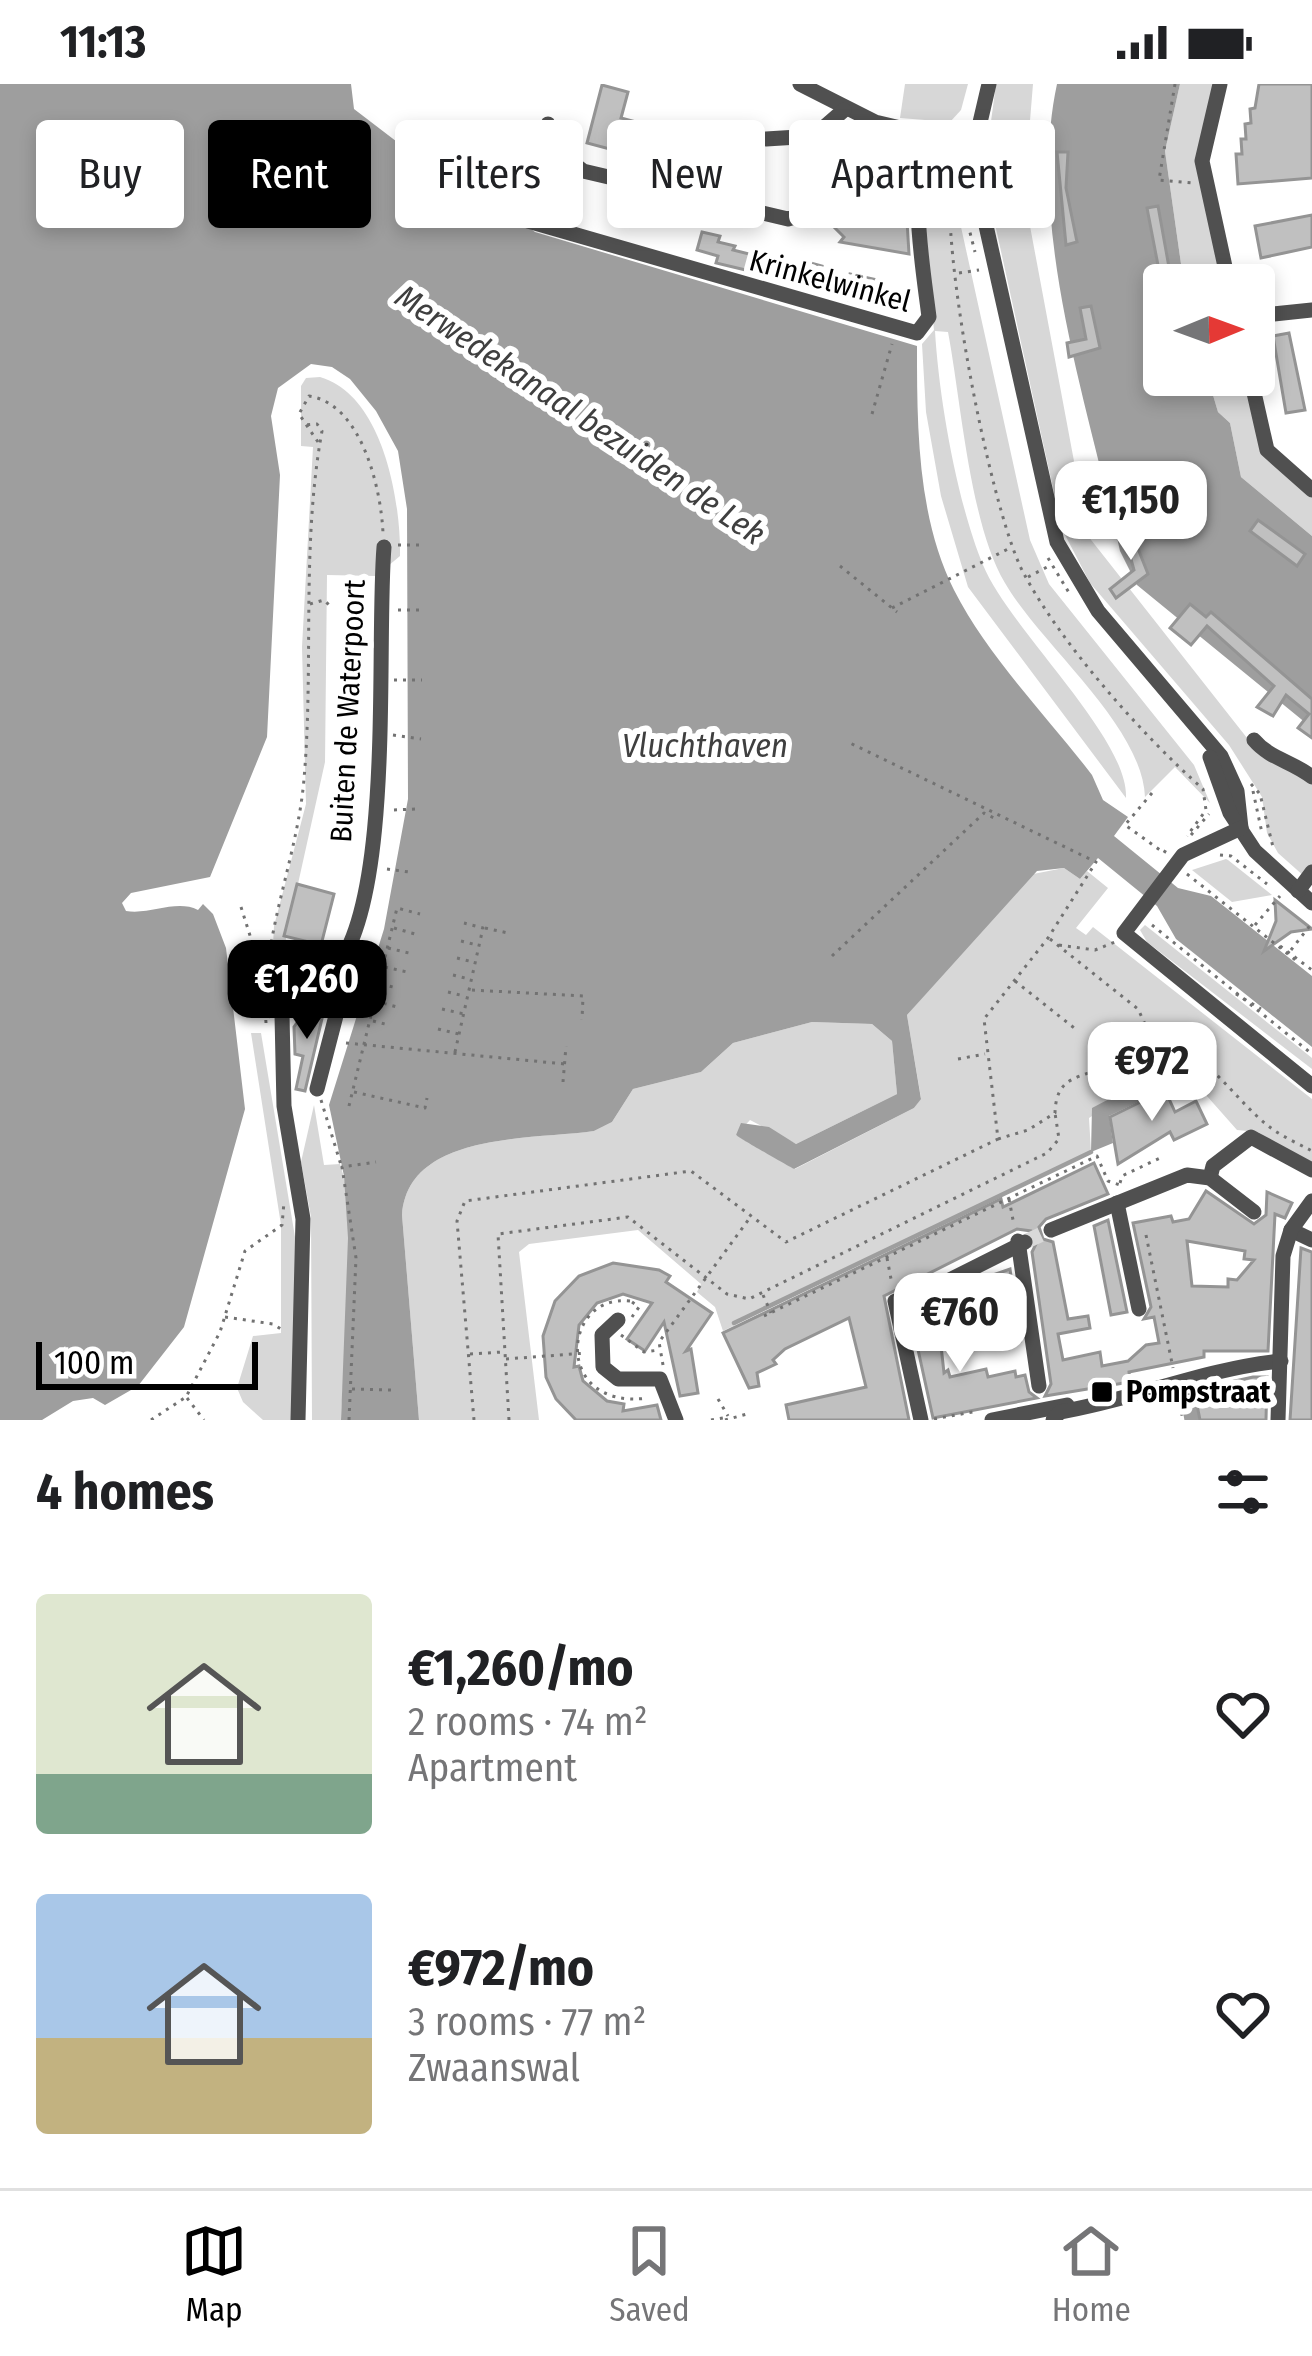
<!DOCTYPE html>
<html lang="en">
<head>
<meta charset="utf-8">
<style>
  :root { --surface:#fff; --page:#f2f2f2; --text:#202124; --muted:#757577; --line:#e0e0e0; --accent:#000 }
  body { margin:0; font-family:"Fira Sans Condensed",sans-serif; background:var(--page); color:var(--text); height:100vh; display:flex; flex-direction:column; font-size:45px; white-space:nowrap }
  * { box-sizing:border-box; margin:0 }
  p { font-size:39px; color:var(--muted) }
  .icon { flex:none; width:66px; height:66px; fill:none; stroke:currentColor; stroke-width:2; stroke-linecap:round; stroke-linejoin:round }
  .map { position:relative; height:1336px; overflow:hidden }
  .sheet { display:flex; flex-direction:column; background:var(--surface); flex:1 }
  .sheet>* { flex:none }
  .banner { position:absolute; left:36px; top:36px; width:1242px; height:108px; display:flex; gap:24px }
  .needle { width:78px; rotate:89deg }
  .tools { position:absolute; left:1143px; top:180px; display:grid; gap:24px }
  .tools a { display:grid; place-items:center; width:132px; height:132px; border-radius:12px; background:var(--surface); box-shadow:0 6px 18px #0003; font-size:60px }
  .scale { position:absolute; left:36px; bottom:30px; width:222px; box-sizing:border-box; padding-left:12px; border:6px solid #000; border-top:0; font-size:33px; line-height:42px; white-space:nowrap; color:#000; -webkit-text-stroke:9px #fff; paint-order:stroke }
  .price { position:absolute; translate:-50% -102px; padding:0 27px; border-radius:24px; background:#fff; color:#222; font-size:39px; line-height:78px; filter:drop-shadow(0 3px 6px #0008) }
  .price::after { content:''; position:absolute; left:50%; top:72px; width:36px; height:27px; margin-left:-18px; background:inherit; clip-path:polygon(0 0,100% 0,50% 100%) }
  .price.current { background:var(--accent); color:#fff }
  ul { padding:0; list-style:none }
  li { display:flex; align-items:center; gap:36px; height:300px; padding:0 36px }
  li span { display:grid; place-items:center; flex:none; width:336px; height:240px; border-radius:12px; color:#555 }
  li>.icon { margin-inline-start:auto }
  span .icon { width:144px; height:144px; fill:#fffc; stroke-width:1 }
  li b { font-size:51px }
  h2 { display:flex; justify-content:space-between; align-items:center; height:144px; padding:0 36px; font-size:51px }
  .pill { padding:0 42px; border-radius:12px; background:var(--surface); box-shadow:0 6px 18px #0003; font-size:42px; line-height:108px }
  .pill.current { background:var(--accent); color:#fff }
  .status { display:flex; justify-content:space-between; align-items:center; height:84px; padding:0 60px; background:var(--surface); direction:ltr }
  .status svg { height:33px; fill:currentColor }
  .menu { display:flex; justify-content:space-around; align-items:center; height:168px; border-top:3px solid var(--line); background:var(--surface); font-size:33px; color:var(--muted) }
  .menu a { display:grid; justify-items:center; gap:6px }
  .menu .current { color:var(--accent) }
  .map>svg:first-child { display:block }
</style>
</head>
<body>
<div class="status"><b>11:13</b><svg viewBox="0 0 49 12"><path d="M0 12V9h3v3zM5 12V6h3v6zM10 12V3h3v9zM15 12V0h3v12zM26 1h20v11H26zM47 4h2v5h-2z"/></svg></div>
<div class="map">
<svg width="1312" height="1336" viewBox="0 0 1312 1336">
  <rect width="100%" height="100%" fill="#fff"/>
  <g fill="#d7d7d7">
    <polygon points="905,0 968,0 961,26 950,38 900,34"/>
    <polygon points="996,0 1033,0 1024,110 1088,452 1262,673 1312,695 1312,784 1305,793 1278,769 1267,749 1262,713 1229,661 1090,499 1062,445 984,90"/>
    <polygon points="1180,0 1217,0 1203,52 1228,201 1184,201 1165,67"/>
    <path d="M947,56L953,57L950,93L1030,456L1049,500L1194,681L1210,719L1175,683L1145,713C1142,641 1041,561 1005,499C970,441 961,317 948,248L935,247C939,315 957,418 983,481C1010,546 1129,654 1126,714L968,503L941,412L926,328L922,260L934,246C931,204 908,80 947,56Z"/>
    <polygon points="1207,291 1250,291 1266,355 1312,410 1312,452 1241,393 1230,339 1218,328"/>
    <path d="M320,293C383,311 401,417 400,472L376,492L327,491L325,678L286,854L283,917L269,935L274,842L306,720L302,563L313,363L301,362V302L306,294Z"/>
    <polygon points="1226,775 1228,776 1272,811 1232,818 1192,786"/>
    <path d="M1064,784L1080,795L1087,787L1108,804L1076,844L1086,851L1093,843L1312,1015V1082L1258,1048L1237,1046L1191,994L1166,985L1089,1034L1091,1068L723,1247L715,1223L697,1208L701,1200L638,1146L529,1160L519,1168L539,1336H419L402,1131C408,1047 533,1056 594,1047L612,1038L633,1005L701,988L733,959L812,938L872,940L892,957L897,1010L796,1060L750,1036L736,1051L795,1085L914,1024L921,1014L907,931L1028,791Z"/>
    <polygon points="1145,841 1312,974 1312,985 1147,858 1140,846"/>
    <polygon points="251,949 261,949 298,1171 294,1336 263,1336 243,1318 237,1304 253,1252 281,1249 281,1141"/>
    <path d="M314,1021L324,1081L340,1080C363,1149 344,1262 341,1336H312L311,1133L301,1078Z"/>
  </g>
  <g fill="#9e9e9e">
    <path d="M0,0H351L354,25L473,116H491L535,148L917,262C917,342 917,432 954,506C988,573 1047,632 1092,691L1103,716L1128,733L1114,752L1178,804L1211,812L1312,892V963L1176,855L1157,822L1098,774L1080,795L1064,784L1037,787L907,931L921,1015L914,1024L794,1085C790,1083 739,1054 736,1051L741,1039L769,1043L796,1060L897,1010L892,957L872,940L812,938L733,959L701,988L633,1005L612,1038L594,1047C533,1056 408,1047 402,1131L419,1336H341L348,1154L344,1092L329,1021L384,845L408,715L407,425L398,367L376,327L350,295L332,283L311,280L278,304L271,332L280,391L267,653L210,793L131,809L122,819L126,827C151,831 176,815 198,826L203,820L213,830L226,864L245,1025L184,1243L138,1302L105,1321L93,1314L73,1317L42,1336H0Z"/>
    <path d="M1057,0H1180L1165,67L1184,201H1164V291H1207L1218,328L1230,339L1241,393L1312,452V644L1137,501L1120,467C1089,323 1026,144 1057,0Z"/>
    <polygon points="1166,985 1186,995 1109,1032 1113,1059 1091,1068 1092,1024"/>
  </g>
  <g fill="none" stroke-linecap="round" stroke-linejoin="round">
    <polyline stroke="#9e9e9e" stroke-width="4.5" points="734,1239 1091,1068"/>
    <polyline stroke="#9e9e9e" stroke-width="15" points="1187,1306 1192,1336"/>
  </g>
  <g fill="#c0c0c0" stroke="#949494" stroke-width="3" fill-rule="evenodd">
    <polygon points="1259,0 1312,0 1312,94 1238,100 1236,70 1242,70 1241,55 1246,55 1245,40 1251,39 1250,25 1255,24"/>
    <polygon points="602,1 628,8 621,34 685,51 677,83 587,59"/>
    <polygon points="514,62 534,78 543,67 565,88 552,104 531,98 503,76"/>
    <polygon points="1057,68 1068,68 1066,104 1077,158 1066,161"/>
    <polygon points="849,119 872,142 889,128 881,120 906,120 909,170 840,158 844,153 829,138"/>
    <polygon points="1158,122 1172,200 1162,202 1147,124"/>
    <polygon points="1312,131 1312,163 1261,174 1255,142"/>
    <polygon points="702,148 720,152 718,158 735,162 733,166 809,185 811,179 822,182 817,203 716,179 718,172 697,166"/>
    <polygon points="850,190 886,198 880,223 845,215"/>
    <polygon points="1091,222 1100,264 1069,273 1067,259 1086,255 1080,224"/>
    <polygon points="1289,249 1305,326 1286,329 1273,252"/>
    <polygon points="1126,434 1148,490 1116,514 1110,505 1134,486 1120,436"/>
    <polygon points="1258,436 1305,470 1297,482 1250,447"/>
    <polygon points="1190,520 1206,533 1211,528 1312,615 1312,654 1298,644 1309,630 1286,611 1273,632 1257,623 1274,602 1207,542 1191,561 1170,544"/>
    <polygon points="297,800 334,810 321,861 284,852"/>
    <polygon points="1275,816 1312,845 1291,848 1264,867 1276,837"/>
    <polygon points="308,923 324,926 305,1007 296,1005 303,972 295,970 294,943"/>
    <polygon points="1165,1006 1175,1028 1196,1017 1207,1040 1174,1056 1170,1048 1118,1080 1110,1033"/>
    <path d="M1094,1079L1108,1110L1046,1135L1039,1143L1043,1155L1053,1158L1068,1235L1088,1232L1090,1244L1058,1250L1063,1276L1100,1268L1102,1282L1128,1277L1146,1261L1159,1259L1154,1233L1144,1235L1151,1223L1133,1139L1171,1132L1173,1138L1189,1135L1206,1107L1254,1140L1266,1131L1267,1108L1292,1119L1285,1134L1275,1130L1268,1267H1204V1273L1129,1288L1130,1298L1045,1312L1051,1300L1032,1168L1037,1158L1031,1147L1017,1145L884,1212L909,1336H789L786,1321L866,1303L849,1234L785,1265L773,1276L776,1280L757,1289L759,1302L749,1304L723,1249L1001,1115L1003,1123ZM1187,1157L1245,1167L1244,1175L1254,1176L1237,1196L1228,1195V1203L1192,1202Z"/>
    <polygon points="1108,1136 1127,1228 1111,1231 1094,1142"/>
    <polygon points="1301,1164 1312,1168 1312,1336 1290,1336"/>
    <polygon points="613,1179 659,1186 670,1192 666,1198 712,1229 686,1267 691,1265 698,1309 680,1312 664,1238 645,1267 627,1255 652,1219 623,1210 597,1219 579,1241 574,1283 579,1282 583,1297 607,1317 624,1320 623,1327 657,1321 661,1336 576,1336 556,1315 546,1293 543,1252 555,1217 579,1192"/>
    <polygon points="1010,1185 1020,1257 981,1264 967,1200"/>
    <polygon points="936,1216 944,1289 948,1286 950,1293 986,1285 988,1293 1015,1287 1016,1293 1025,1291 1029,1308 1037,1314 933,1334 910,1229"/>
    <polygon points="1253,1293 1267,1293 1266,1336 1200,1336 1197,1321 1210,1319 1212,1302"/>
  </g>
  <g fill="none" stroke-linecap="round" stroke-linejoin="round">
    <polyline stroke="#d9d9d9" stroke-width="15" stroke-dasharray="15 8" stroke-linecap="butt" points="1027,1157 1051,1146"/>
    <g stroke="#727272" stroke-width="3" stroke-dasharray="3 6" stroke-linecap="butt">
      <polyline points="1175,0 1159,96 1192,99"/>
      <path d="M956,60C929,121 990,426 1023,488C1061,560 1142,651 1203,705L1206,726L1187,752"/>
      <polyline points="959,60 960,110 975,168"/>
      <polyline points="959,189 979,186"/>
      <polyline points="872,330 892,260"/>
      <path d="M318,358L299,330L309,312C362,320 381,405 383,449"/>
      <polyline points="398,461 420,461"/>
      <polyline points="1048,474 1071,512"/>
      <polyline points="840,482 897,528"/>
      <polyline points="1028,493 1051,481"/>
      <polyline points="310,520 324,516 329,521"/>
      <polyline points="892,524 1008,465"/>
      <polyline points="398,526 420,526"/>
      <polyline points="394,596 422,596"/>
      <polyline points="393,651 421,655"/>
      <polyline points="1251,700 1260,710 1273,763"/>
      <polyline points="1253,707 1262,749"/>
      <polyline points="1152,709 1125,741 1164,769 1167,764"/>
      <polyline points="394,726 416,725"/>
      <polyline points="1191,751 1209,730"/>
      <polyline points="1220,771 1231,772 1267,800"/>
      <polyline points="387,785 409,788"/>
      <polyline points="1187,790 1298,878"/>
      <polyline points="241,823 259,880 265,885"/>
      <polyline points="1152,841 1312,970"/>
      <polyline points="1255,841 1280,812"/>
      <polyline points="394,844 415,850"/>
      <polyline points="485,844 508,849"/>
      <polyline points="1050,855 1138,925 1152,955"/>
      <polyline points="461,857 477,861"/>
      <polyline points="1059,861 1095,866 1115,858"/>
      <polyline points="1280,862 1312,886"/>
      <polyline points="388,864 409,869"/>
      <polyline points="1291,866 1312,839"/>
      <polyline points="832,872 984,729 994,734"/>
      <polyline points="457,874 473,878"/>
      <polyline points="385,883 407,888"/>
      <polyline points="453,891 469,895"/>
      <polyline points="1015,897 1078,947"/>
      <polyline points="381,900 397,904"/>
      <polyline points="472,906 583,912 582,936"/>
      <polyline points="448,908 464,912"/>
      <polyline points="1236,910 1261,925"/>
      <polyline points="375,917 401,924"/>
      <polyline points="442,925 464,930"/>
      <polyline points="373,937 389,941"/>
      <path d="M266,939C260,854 297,778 304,695C314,580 301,462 322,347L317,340L305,341"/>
      <polyline points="438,945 459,950"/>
      <polyline points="346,959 565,980"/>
      <polyline points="455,968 483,844 464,839"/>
      <polyline points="958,975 985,970"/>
      <polyline points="563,998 566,962"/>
      <polyline points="354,1008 425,1024 427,1014"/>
      <polyline points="321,1016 341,1081"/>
      <polyline points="349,1022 397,824 420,830"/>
      <path d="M998,1055L1028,1046L1055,1029C1056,991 1080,994 1109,982C1124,975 1137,963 1152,955C1204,960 1232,1015 1271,1044C1283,1053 1299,1060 1312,1067"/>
      <polyline points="1120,1099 1122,1092 1162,1073"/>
      <polyline points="1009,1115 1014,1141"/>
      <polyline points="1146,1151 1173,1284"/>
      <polyline points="887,1174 892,1200"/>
      <polyline points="763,1211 771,1229"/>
      <path d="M630,1217C561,1209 553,1327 648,1314"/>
      <polyline points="632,1218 639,1223 632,1233"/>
      <polyline points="764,1232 1097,1072 1108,1097 1120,1101"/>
      <polyline points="225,1233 273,1240 284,1247"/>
      <polyline points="621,1251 644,1268 659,1266"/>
      <polyline points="470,1270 503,1268"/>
      <polyline points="506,1275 586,1269"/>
      <polyline points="663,1281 659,1258 749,1135"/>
      <polyline points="352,1305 393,1306"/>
      <polyline points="1178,1311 1183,1336"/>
      <polyline points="187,1314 204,1336"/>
      <polyline points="718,1315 728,1332"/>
      <polyline points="934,1335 978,1327"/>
      <polyline points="151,1336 186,1313 220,1248 245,1167 282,1141 284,1118"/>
      <polyline points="349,1336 356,1174 342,1083 376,1078"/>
      <polyline points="474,1336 457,1137 465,1117 691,1087 786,1158 998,1055 984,935 1048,854 1096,778 850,659"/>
      <polyline points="509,1336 498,1150 628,1133 727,1210 749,1215 1047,1069 1059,1055 1055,1029"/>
      <polyline points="711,1336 723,1334"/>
      <polyline points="725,1336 747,1330"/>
    </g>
    <g stroke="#505050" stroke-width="15">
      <polyline points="800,0 875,38 909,46 978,47"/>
      <polyline points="989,0 978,47 978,106 1057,458 1098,527 1221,672 1237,707 1241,744"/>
      <polyline points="1220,0 1202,77 1229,201"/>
      <polyline points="548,40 560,69 583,87 788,135 816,127 856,76 909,46"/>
      <polyline points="766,55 814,52 844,26"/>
      <path d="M528,137L917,249L929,233C923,183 906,92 932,47"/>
      <polyline points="1254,232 1312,226"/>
      <polyline points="1250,291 1267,366 1312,406"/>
      <path d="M1254,656C1270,675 1292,677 1312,693"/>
      <polyline points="1210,673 1230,729 1255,767 1312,819"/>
      <polyline points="1241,744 1183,771 1124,849 1312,1002"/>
      <polyline points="1298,807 1312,788"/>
      <polyline points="317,1005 345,897 336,885"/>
      <polyline points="1210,1094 1213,1082 1251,1053 1312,1086"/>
      <polyline points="1117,1119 1139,1225"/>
      <polyline points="1051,1146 1187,1091 1210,1094 1254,1128"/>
      <polyline points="1291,1146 1312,1156"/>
      <polyline points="1018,1157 1039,1302"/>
      <polyline points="895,1217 921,1336"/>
      <polyline points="900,1221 1025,1158"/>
      <polyline points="618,1236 602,1251 603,1283 618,1295 660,1295 676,1336"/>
      <path d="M298,1336L303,1135L284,1022L282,931C296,911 323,903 337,883C394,807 376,561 384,463"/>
      <polyline points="992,1336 1067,1321"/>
      <path d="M1053,1336L1060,1328C1136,1315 1204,1285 1281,1277"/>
      <polyline points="1278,1336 1283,1172 1291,1146 1312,1117"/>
    </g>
  </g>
  <rect fill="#000" stroke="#fff" stroke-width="4.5" x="1090" y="1296" width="24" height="24" rx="6"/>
  <g text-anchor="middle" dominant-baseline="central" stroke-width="12" stroke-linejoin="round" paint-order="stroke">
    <g font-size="30" fill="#000" stroke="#fff">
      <text transform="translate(830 197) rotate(15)">Krinkelwinkel</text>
      <text transform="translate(348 627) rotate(-87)">Buiten de Waterpoort</text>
    </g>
    <g font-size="30" font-weight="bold" fill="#000" stroke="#fff" text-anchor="start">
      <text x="1126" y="1308">Pompstraat</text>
    </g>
    <g font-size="33" font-style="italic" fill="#3f3f3f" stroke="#fff">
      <text transform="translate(580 331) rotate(34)">Merwedekanaal bezuiden de Lek</text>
      <text x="705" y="662">Vluchthaven</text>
    </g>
  </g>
</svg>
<div class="tools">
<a><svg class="needle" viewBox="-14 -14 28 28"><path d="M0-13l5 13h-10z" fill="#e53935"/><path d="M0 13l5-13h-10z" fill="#757577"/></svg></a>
</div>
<div class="scale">100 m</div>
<b class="price" style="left:1131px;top:479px">€1,150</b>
<b class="price current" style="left:307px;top:958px">€1,260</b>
<b class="price" style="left:1152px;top:1040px">€972</b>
<b class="price" style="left:960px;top:1291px">€760</b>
<div class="banner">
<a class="pill">Buy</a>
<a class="pill current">Rent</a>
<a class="pill">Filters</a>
<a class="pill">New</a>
<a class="pill">Apartment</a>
</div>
</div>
<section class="sheet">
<h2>4 homes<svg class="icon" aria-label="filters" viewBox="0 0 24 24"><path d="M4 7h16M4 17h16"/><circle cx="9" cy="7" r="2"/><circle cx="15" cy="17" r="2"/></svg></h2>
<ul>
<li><span style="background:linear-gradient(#dfe7d0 75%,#7fa58c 0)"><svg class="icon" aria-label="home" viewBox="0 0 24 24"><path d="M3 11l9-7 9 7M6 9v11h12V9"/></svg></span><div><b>€1,260/mo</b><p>2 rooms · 74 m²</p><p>Apartment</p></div><svg class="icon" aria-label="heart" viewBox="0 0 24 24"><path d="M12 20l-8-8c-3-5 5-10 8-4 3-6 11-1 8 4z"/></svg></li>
<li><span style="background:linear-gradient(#a9c7e8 60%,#c2b280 0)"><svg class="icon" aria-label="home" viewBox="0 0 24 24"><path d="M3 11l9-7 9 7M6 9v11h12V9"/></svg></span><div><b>€972/mo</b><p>3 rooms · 77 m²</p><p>Zwaanswal</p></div><svg class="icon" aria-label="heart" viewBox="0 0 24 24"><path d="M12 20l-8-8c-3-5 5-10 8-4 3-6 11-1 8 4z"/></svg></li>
</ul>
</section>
<nav class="menu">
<a class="current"><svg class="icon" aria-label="map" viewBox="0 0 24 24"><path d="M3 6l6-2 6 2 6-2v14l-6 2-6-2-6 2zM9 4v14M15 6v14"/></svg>Map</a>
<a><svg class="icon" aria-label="saved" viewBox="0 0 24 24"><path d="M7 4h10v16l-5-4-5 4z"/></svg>Saved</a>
<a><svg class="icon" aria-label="home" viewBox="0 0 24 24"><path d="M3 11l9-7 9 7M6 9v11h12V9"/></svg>Home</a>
</nav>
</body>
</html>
